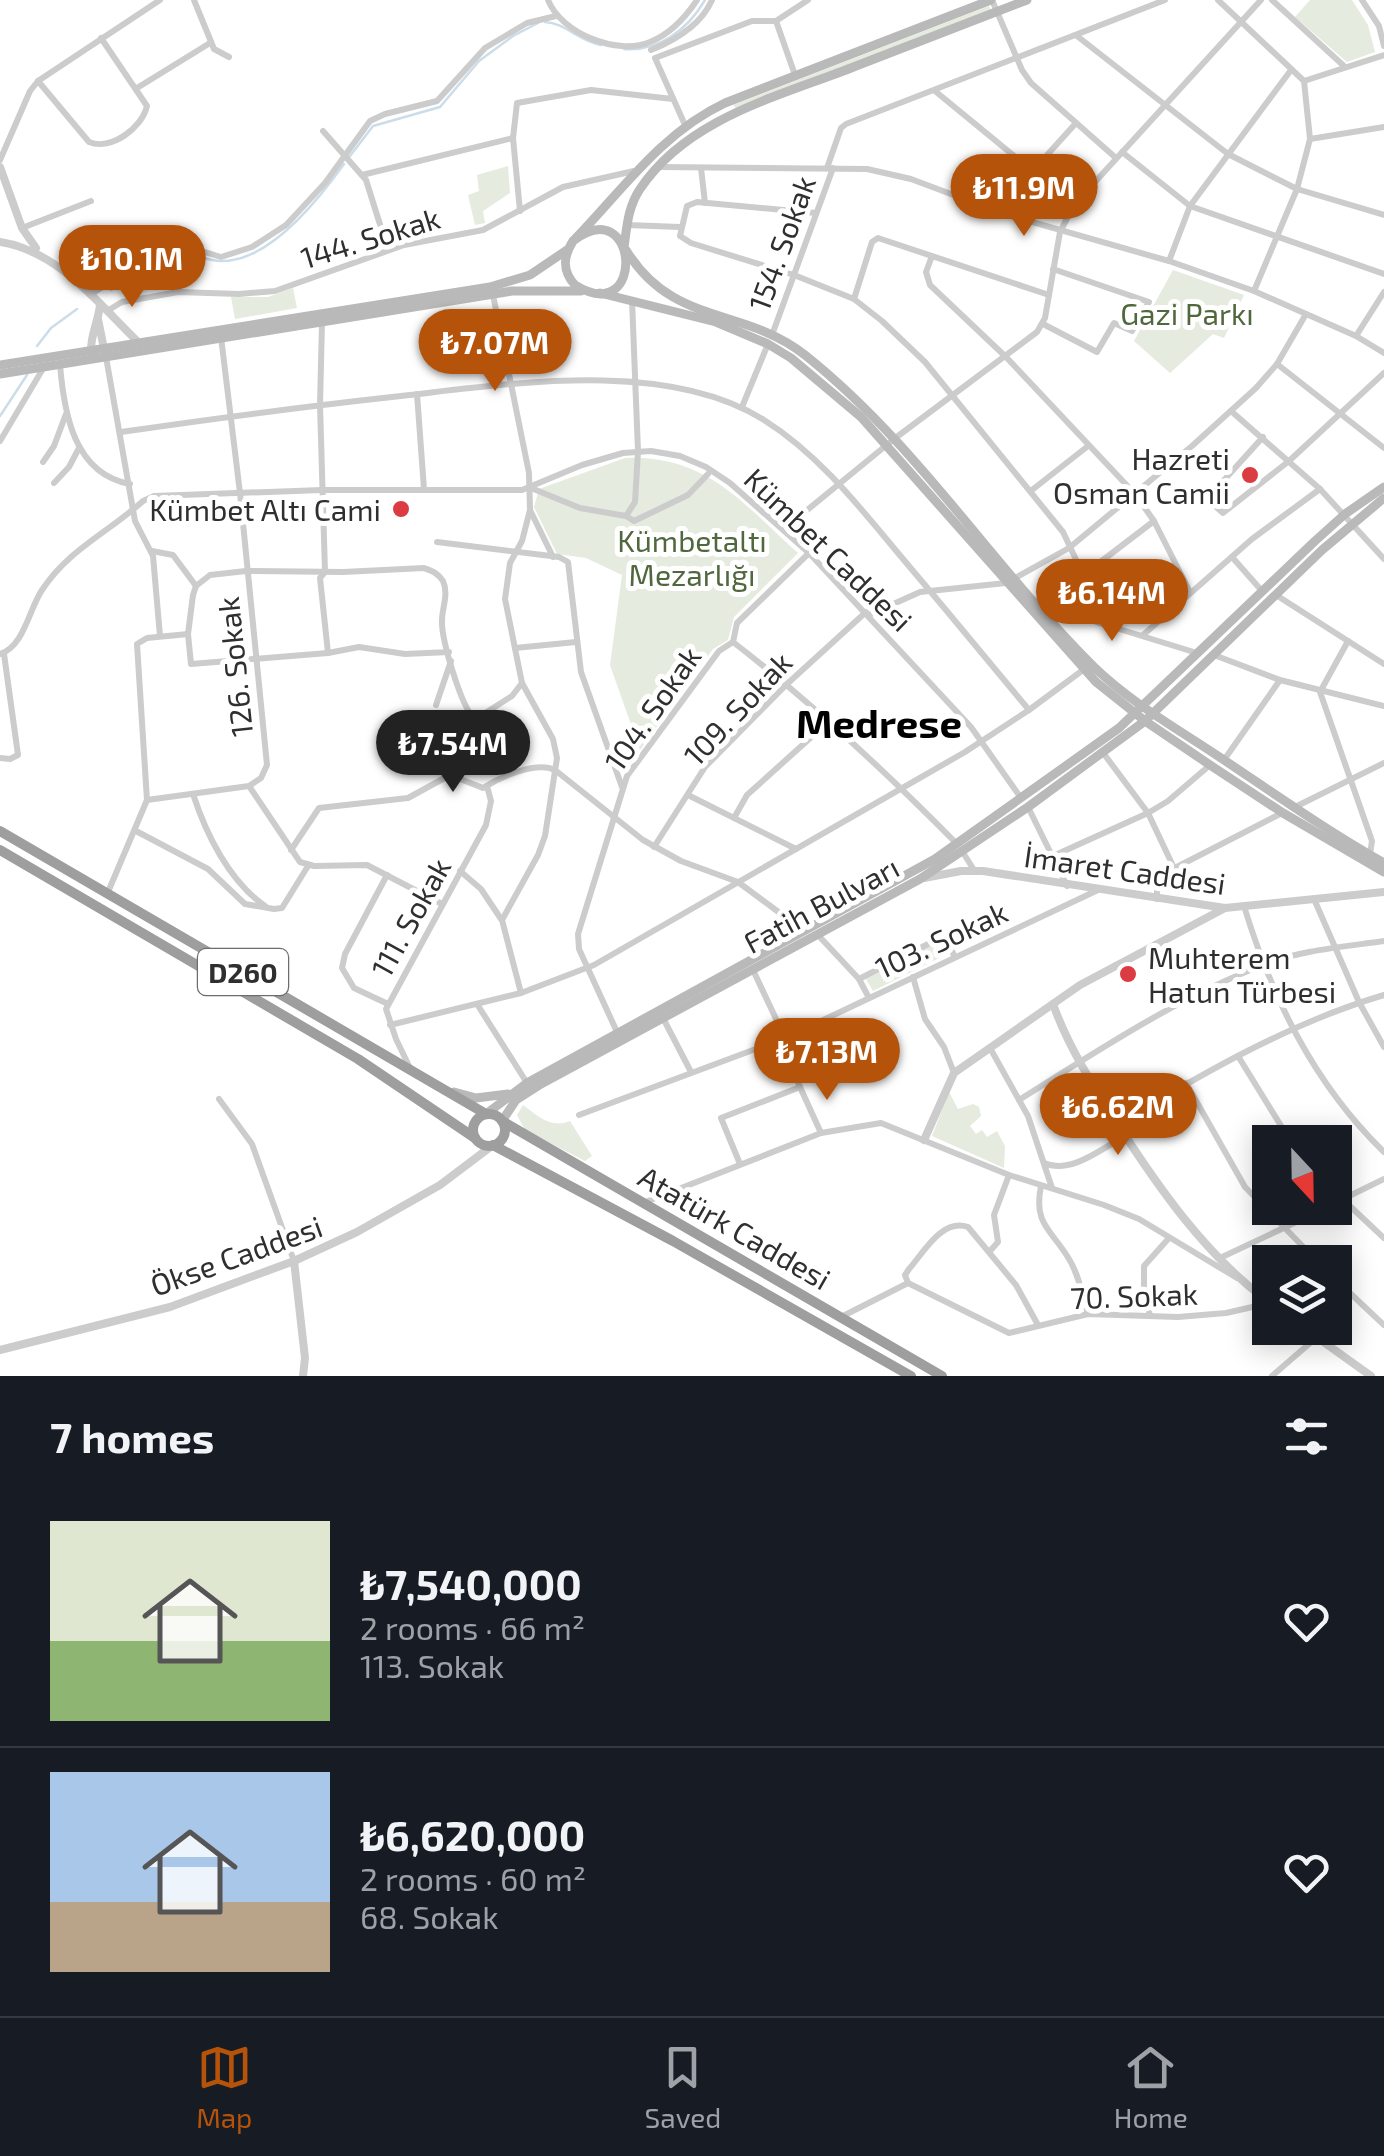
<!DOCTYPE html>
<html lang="en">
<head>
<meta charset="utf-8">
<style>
  :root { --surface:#171b24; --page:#242831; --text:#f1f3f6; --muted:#9ea1a6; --line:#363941; --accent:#b45309 }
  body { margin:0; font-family:"Exo 2",sans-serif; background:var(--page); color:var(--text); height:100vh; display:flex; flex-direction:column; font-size:38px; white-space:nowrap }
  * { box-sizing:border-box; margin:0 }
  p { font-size:32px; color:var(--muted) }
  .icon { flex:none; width:55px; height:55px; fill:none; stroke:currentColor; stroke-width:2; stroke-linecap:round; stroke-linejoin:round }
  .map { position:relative; height:1376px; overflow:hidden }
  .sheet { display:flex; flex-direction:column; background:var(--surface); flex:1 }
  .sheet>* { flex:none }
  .needle { width:65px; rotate:158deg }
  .fabs { position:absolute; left:1252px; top:1125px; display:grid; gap:20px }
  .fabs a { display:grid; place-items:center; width:100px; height:100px; border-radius:0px; background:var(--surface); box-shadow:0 5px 25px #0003; font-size:50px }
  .price { position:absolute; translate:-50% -85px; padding:0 22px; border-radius:35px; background:var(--accent); color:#fff; font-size:32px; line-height:65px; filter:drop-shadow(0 2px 5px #0008) }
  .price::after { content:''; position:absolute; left:50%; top:60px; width:30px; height:22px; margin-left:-15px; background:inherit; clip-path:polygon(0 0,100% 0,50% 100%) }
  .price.current { background:#222; color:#fff }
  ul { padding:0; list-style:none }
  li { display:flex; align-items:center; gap:30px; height:250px; padding:0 50px }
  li+li { border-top:2px solid var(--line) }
  li span { display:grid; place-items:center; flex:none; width:280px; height:200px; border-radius:0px; color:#555 }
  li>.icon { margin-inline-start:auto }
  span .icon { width:120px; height:120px; fill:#fffc; stroke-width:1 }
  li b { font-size:42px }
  h2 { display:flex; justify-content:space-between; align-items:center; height:120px; padding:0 50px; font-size:42px }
  .dock { display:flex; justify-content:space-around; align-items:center; height:140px; border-top:2px solid var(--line); background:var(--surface); font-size:28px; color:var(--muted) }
  .dock a { display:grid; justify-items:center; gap:5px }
  .dock .current { color:var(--accent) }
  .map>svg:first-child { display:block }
</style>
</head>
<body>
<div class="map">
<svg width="1384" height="1376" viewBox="0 0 1384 1376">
  <rect width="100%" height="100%" fill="#fff"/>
  <g fill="#e5ebde">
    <polygon points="1310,0 1352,0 1368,25 1375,52 1347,62 1295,17"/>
    <polygon points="989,6 991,10 736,108 733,105"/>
    <polygon points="508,166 510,193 483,211 485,223 475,225 468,195 479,191 477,175"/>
    <polygon points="1173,270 1244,295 1224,338 1213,334 1170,373 1134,341"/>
    <polygon points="293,288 297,308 235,319 231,297 268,297"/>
    <path d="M625,458C707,455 742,503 798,553L734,617L728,640L713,649L640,750L610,665L622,575L586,558L557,554L534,507L539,489Z"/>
    <polygon points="942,940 949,953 873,991 866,979"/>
    <polygon points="949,1092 958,1109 973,1104 979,1107 981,1116 970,1126 976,1134 982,1130 987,1137 997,1131 1005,1146 1004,1168 932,1136"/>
    <path d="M523,1105C538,1116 551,1129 570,1121L592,1156L585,1161L525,1130L517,1115Z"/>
  </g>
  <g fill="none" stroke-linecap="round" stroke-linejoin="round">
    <g stroke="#cbddea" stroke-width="2.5">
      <path d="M545,22C565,23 579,41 601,45"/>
      <path d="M624,49C659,52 688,29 705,0"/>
      <polyline points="350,156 373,126 440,107 479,61 513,36 538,23"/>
      <path d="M111,290L182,252C196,254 208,261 221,261C270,262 319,199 344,164"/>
      <polyline points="37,346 51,328 77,309"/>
      <polyline points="0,416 27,375"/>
    </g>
    <g stroke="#ccc" stroke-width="6">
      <polyline points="194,0 214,49 229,57"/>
      <path d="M548,0C561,33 617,56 650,42C670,34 685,18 697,0"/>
      <polyline points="992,0 1022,70 1031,83 1116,158"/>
      <polyline points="1272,0 1345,67"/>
      <polyline points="1362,0 1379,26 1384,46"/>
      <polyline points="776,21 795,75"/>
      <polyline points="776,21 808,0"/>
      <polyline points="1077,36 1228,154 1297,189 1310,139 1304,81 1218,0"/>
      <path d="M651,50C676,40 701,25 712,0"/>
      <path d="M38,81L89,142C111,151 142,128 147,106L101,38"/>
      <polyline points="1304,81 1384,55"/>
      <polyline points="137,88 210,43"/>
      <polyline points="935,91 1074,205"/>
      <polyline points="685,125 655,58 752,21 776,21"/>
      <polyline points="323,131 366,180 388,250"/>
      <polyline points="1310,139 1384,127"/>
      <polyline points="1122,152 1190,206 1384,274"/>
      <polyline points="0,160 30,91 38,81 160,0"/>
      <polyline points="659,167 867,169 911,179 1004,214 1169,261 1254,291 1356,336 1384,353"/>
      <polyline points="701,168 705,203"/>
      <polyline points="827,168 841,128 846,124 1165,0"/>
      <polyline points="362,175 513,138"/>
      <polyline points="520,211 513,138 517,103 591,90 673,99"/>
      <polyline points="816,213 697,202 687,206 680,236 691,243 794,275 854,299 882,321 925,362 1063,532 1106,623 1175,564"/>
      <polyline points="1004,214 1038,165 1076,123"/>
      <polyline points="627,225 680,227"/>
      <polyline points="22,228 91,201"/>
      <polyline points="932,256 926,272 930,285 1006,357 1135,494 1154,521 1190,592"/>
      <polyline points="1169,261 1190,206 1291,70"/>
      <polyline points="1254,291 1297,189 1384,215"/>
      <polyline points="90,295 134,267 175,247 192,248 221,257 252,247 286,225 300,210 325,183 370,121 385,114 437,101 485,48 527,23 556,16"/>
      <polyline points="493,295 529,473 530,510 553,557"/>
      <polyline points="854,299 872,242 878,238 1049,295"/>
      <polyline points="632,300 638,451 635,502 626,516 634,521 688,495 708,474"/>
      <polyline points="107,311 122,302 178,292 239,294 275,291 404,245 483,230 563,187 634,171"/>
      <polyline points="322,322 320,405 325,572 320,578 328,653"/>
      <polyline points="1043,324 1097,352 1114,323 1132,331 1149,302 1053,269"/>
      <polyline points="772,335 833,168"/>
      <polyline points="1356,336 1384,292"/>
      <polyline points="106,357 135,521 153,556 160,636"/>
      <polyline points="1277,364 1384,448"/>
      <path d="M60,365C64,413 74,474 130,484"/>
      <polyline points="417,394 424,489"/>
      <polyline points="742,407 768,344"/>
      <polyline points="1231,411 1320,489 1384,559"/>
      <path d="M121,432C211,419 301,407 392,397C503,385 664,357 764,420C818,454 858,505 898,553C942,605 986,658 1029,710"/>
      <polyline points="1263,437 1207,499 1223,513 1289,461 1384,373"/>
      <polyline points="0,441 44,367"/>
      <polyline points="43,462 54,446 66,414"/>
      <polyline points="54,483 69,467 79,448"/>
      <polyline points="531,488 580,508 626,516"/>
      <polyline points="1032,490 1088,446"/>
      <polyline points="784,529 894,439 1037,332 1045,318 1060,232 1074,205 1261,0"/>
      <polyline points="437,542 559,557 568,562 581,672 622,787"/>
      <polyline points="152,551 173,555 196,586"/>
      <polyline points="1232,557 1262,591"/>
      <polyline points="1082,576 1154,521"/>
      <polyline points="1276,595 1384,664"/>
      <polyline points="1038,604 1197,653"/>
      <polyline points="869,615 920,592 1006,583 1069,548 1192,446 1256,388 1277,364 1306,314"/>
      <polyline points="1143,635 1252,539 1320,489"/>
      <polyline points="1348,641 1320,692 1372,841 1370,854"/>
      <path d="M733,642C812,703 886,772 956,843"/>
      <polyline points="515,648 576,642"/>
      <path d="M449,652L405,654L359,647L328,653L191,664L188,634L193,595L196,586L210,575L246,571L343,572L424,568C432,571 438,573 443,581C449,594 442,608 442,620C441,639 461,705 473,717H479L512,696L522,683L505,599L510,563L522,541L530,510"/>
      <path d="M0,654C24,647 29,609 42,590C69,549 109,532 143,501L154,496L322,490H522L582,465L623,453L651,451L680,456L706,467L730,483L809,553L971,727L1021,798"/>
      <polyline points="1214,655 1280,680 1384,706"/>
      <polyline points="436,705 451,661"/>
      <polyline points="1104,754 1148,813 1174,868"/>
      <polyline points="0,758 10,759 18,755 4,654"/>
      <polyline points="1224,760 1280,680"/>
      <polyline points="249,786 300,862 314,866 367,865 442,904"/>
      <path d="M193,794C206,834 229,881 265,906"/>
      <polyline points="688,795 796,849"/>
      <polyline points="147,800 249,786 261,778 267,765 240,493 221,337"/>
      <polyline points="1028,807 1067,886"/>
      <polyline points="1295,807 1384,763"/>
      <polyline points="734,818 747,795 828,722"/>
      <polyline points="136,831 208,869 245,904 274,909 282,908 308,866"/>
      <polyline points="654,847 705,767 787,684 866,612"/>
      <path d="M291,850L319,808L408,798L450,775L483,788C500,777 536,761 555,770L643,840L681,861L738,882L804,931"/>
      <polyline points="962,851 974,870"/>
      <polyline points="1053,856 1148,813 1168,801 1210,765"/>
      <polyline points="460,871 481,889 501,919"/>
      <polyline points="387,875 345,954 342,968 354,988 388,1004"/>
      <polyline points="108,892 147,800 137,644 147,638 188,634"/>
      <polyline points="1157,899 1157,884 1165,873 1282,813"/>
      <polyline points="1314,899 1359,1002 1384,1047"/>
      <path d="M1244,906C1272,998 1314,1084 1384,1152"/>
      <polyline points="818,935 859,979 869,998"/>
      <polyline points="753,970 785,1038"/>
      <polyline points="913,977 925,1019 944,1047 954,1073"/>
      <polyline points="859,979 944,936 955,957"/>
      <polyline points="521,993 502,920 538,855 545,836 557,758 553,739 522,683"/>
      <polyline points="477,1004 527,1083"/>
      <polyline points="663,1018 691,1072"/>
      <polyline points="390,1025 521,993 594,965 965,752 1029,710 1083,670"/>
      <polyline points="617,1032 579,949 578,934 627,776 719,651 733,642 737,623 809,553"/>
      <polyline points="990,1048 1028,1116 1052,1188"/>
      <polyline points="1238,1056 1291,1142"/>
      <polyline points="410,1068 396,1039 386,1009 486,825 491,801 487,786"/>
      <polyline points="1186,1083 1245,1187 1318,1262"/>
      <polyline points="800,1087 821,1133"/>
      <polyline points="219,1099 252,1144 294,1261"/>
      <path d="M1019,1100C1097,1051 1177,998 1263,965C1301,950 1343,947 1384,941"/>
      <polyline points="579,1115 785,1038 1098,890"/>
      <path d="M1118,1124C1202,1074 1289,1023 1384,995"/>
      <path d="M1044,1163C1071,1175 1102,1148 1125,1136"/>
      <polyline points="740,1164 721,1118 800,1087 780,1040"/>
      <path d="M1041,1186C1033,1225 1052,1230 1069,1259C1079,1275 1083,1297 1088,1314"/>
      <polyline points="1335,1192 1384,1238"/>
      <polyline points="643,1203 821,1133 881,1123 1009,1175 1104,1205 1139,1219 1237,1278"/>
      <polyline points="1335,1203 1384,1179"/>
      <polyline points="990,1251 998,1242 994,1215 1009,1175"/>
      <polyline points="1220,1258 1326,1208"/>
      <polyline points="1335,1279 1384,1325"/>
      <path d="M908,1283L905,1275L909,1269C924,1252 942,1218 968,1227L1016,1285L1038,1325"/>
      <polyline points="1150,1316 1144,1289 1144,1266 1169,1238"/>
      <polyline points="841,1317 908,1283 1009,1333 1088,1314 1178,1317 1226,1313 1270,1303"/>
      <polyline points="1272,1376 1317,1337"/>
    </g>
    <g stroke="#ccc" stroke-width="8">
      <polyline points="0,167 22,228 36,248"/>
      <path d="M0,242C58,251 97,302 137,341"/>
      <polyline points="98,319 105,354"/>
      <path d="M91,353C90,335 98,323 100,305"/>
      <polyline points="924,878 961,871 983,871 1225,908 1384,892"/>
      <path d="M1053,1004C1068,1046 1091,1082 1115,1120C1158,1187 1205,1255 1270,1303"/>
      <polyline points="924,1140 954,1073 1080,985 1225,908"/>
      <polyline points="294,1261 305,1358 303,1376"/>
      <polyline points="1304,1328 1371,1376"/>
      <polyline points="0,1350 170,1307 294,1261 357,1232 440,1185 493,1145"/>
    </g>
    <g stroke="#b9b9b9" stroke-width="9">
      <path d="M573,241C639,190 647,329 575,285C562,271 563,257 573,241C621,192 661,133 725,103L991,0"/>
      <path d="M624,247C627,226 628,207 640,189C688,117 781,96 856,66C913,44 970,22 1027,0"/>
      <path d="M626,250C673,327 743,306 805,355C917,444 993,567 1094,667C1130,702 1176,728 1218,756C1272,792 1327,831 1384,863"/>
      <polyline points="600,293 716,322 768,344 791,358 861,417 1096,682 1145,721 1210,765 1283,813 1384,872"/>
      <polyline points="0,365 490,287 530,275 567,250"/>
      <polyline points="0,374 512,291 581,291"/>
      <polyline points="454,1092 476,1098 508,1094"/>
      <polyline points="486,1114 527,1083 935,859 1119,728 1315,541 1345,514 1384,487"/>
      <polyline points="502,1121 516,1100 541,1084 920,879 1028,807 1145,721 1322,550 1384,498"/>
    </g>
    <g stroke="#9e9e9e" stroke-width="10">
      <polyline points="0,831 486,1114"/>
      <polyline points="0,850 358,1059 475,1138"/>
      <circle cx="489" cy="1130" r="16"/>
      <polyline points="502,1121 942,1376"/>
      <polyline points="493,1145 673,1241 911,1376"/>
    </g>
  </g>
  <g fill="#db3c42" stroke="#fff" stroke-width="4">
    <circle cx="1250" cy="475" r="10"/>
    <circle cx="401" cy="509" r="10"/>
    <circle cx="1128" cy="974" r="10"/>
  </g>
  <g text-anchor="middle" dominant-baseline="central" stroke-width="10" stroke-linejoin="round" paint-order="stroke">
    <rect fill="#fff" stroke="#6d6d6d" stroke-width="2.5" x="198" y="949" width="90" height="46" rx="8"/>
    <g font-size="28" font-weight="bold" fill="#2f2f2f">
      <text x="243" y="972">D260</text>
    </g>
    <g font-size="30" fill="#2f2f2f" stroke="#fff">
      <text transform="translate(370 237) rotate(-17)">144. Sokak</text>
      <text transform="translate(781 243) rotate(-70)">154. Sokak</text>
      <text transform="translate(829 549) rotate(44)">Kümbet Caddesi</text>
      <text transform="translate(234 667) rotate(-96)">126. Sokak</text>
      <text transform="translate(652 708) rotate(-55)">104. Sokak</text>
      <text transform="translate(737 708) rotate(-47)">109. Sokak</text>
      <text transform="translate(1125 869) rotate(8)">İmaret Caddesi</text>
      <text transform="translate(821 904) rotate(-28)">Fatih Bulvarı</text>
      <text transform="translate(410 917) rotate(-61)">111. Sokak</text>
      <text transform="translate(941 939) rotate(-25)">103. Sokak</text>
      <text transform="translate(735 1227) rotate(30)">Atatürk Caddesi</text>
      <text transform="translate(236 1255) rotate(-20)">Ökse Caddesi</text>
      <text transform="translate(1134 1295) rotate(-2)">70. Sokak</text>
    </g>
    <g font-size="30" fill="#51683f" stroke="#fff">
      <text x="1187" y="313">Gazi Parkı</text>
      <text x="692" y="540">Kümbetaltı<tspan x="692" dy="34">Mezarlığı</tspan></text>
    </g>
    <g font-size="30" fill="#2f2f2f" stroke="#fff" text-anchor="end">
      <text x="1230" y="458">Hazreti<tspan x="1230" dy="34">Osman Camii</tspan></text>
      <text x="381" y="509">Kümbet Altı Cami</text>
      <text x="1148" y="957" text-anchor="start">Muhterem<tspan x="1148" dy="34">Hatun Türbesi</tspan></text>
    </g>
    <g font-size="40" font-weight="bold" fill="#000" stroke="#fff">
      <text x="879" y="722">Medrese</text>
    </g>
  </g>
</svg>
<div class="fabs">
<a><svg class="needle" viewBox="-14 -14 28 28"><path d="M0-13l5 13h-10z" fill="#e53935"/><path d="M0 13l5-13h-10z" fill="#9ea1a6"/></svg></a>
<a><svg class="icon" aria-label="layers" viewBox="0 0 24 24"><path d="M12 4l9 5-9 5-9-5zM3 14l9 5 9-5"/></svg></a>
</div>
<b class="price" style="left:1024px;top:239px">₺11.9M</b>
<b class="price" style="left:132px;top:310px">₺10.1M</b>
<b class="price" style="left:495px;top:394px">₺7.07M</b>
<b class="price" style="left:1112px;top:644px">₺6.14M</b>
<b class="price current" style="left:453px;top:795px">₺7.54M</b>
<b class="price" style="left:827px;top:1103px">₺7.13M</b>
<b class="price" style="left:1118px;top:1158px">₺6.62M</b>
</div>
<section class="sheet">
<h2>7 homes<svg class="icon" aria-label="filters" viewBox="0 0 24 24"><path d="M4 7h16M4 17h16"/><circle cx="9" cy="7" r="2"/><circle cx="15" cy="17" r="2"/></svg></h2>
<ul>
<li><span style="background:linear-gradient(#dfe7d0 60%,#8fb573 0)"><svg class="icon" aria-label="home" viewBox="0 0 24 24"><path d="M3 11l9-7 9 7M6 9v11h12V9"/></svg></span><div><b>₺7,540,000</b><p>2 rooms · 66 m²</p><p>113. Sokak</p></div><svg class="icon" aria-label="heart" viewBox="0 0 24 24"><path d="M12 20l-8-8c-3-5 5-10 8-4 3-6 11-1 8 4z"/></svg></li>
<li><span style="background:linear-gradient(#a9c7e8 65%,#b9a48a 0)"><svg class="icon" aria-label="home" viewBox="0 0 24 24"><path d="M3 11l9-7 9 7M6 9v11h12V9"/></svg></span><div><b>₺6,620,000</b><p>2 rooms · 60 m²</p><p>68. Sokak</p></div><svg class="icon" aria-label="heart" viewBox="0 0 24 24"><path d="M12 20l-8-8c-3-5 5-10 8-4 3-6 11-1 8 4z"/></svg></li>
</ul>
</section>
<nav class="dock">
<a class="current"><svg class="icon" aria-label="map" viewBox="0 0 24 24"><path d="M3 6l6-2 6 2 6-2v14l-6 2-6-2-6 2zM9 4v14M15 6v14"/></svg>Map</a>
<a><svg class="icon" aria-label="saved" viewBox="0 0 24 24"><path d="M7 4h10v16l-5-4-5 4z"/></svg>Saved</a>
<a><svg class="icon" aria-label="home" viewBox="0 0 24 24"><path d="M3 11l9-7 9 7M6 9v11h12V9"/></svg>Home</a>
</nav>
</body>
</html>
